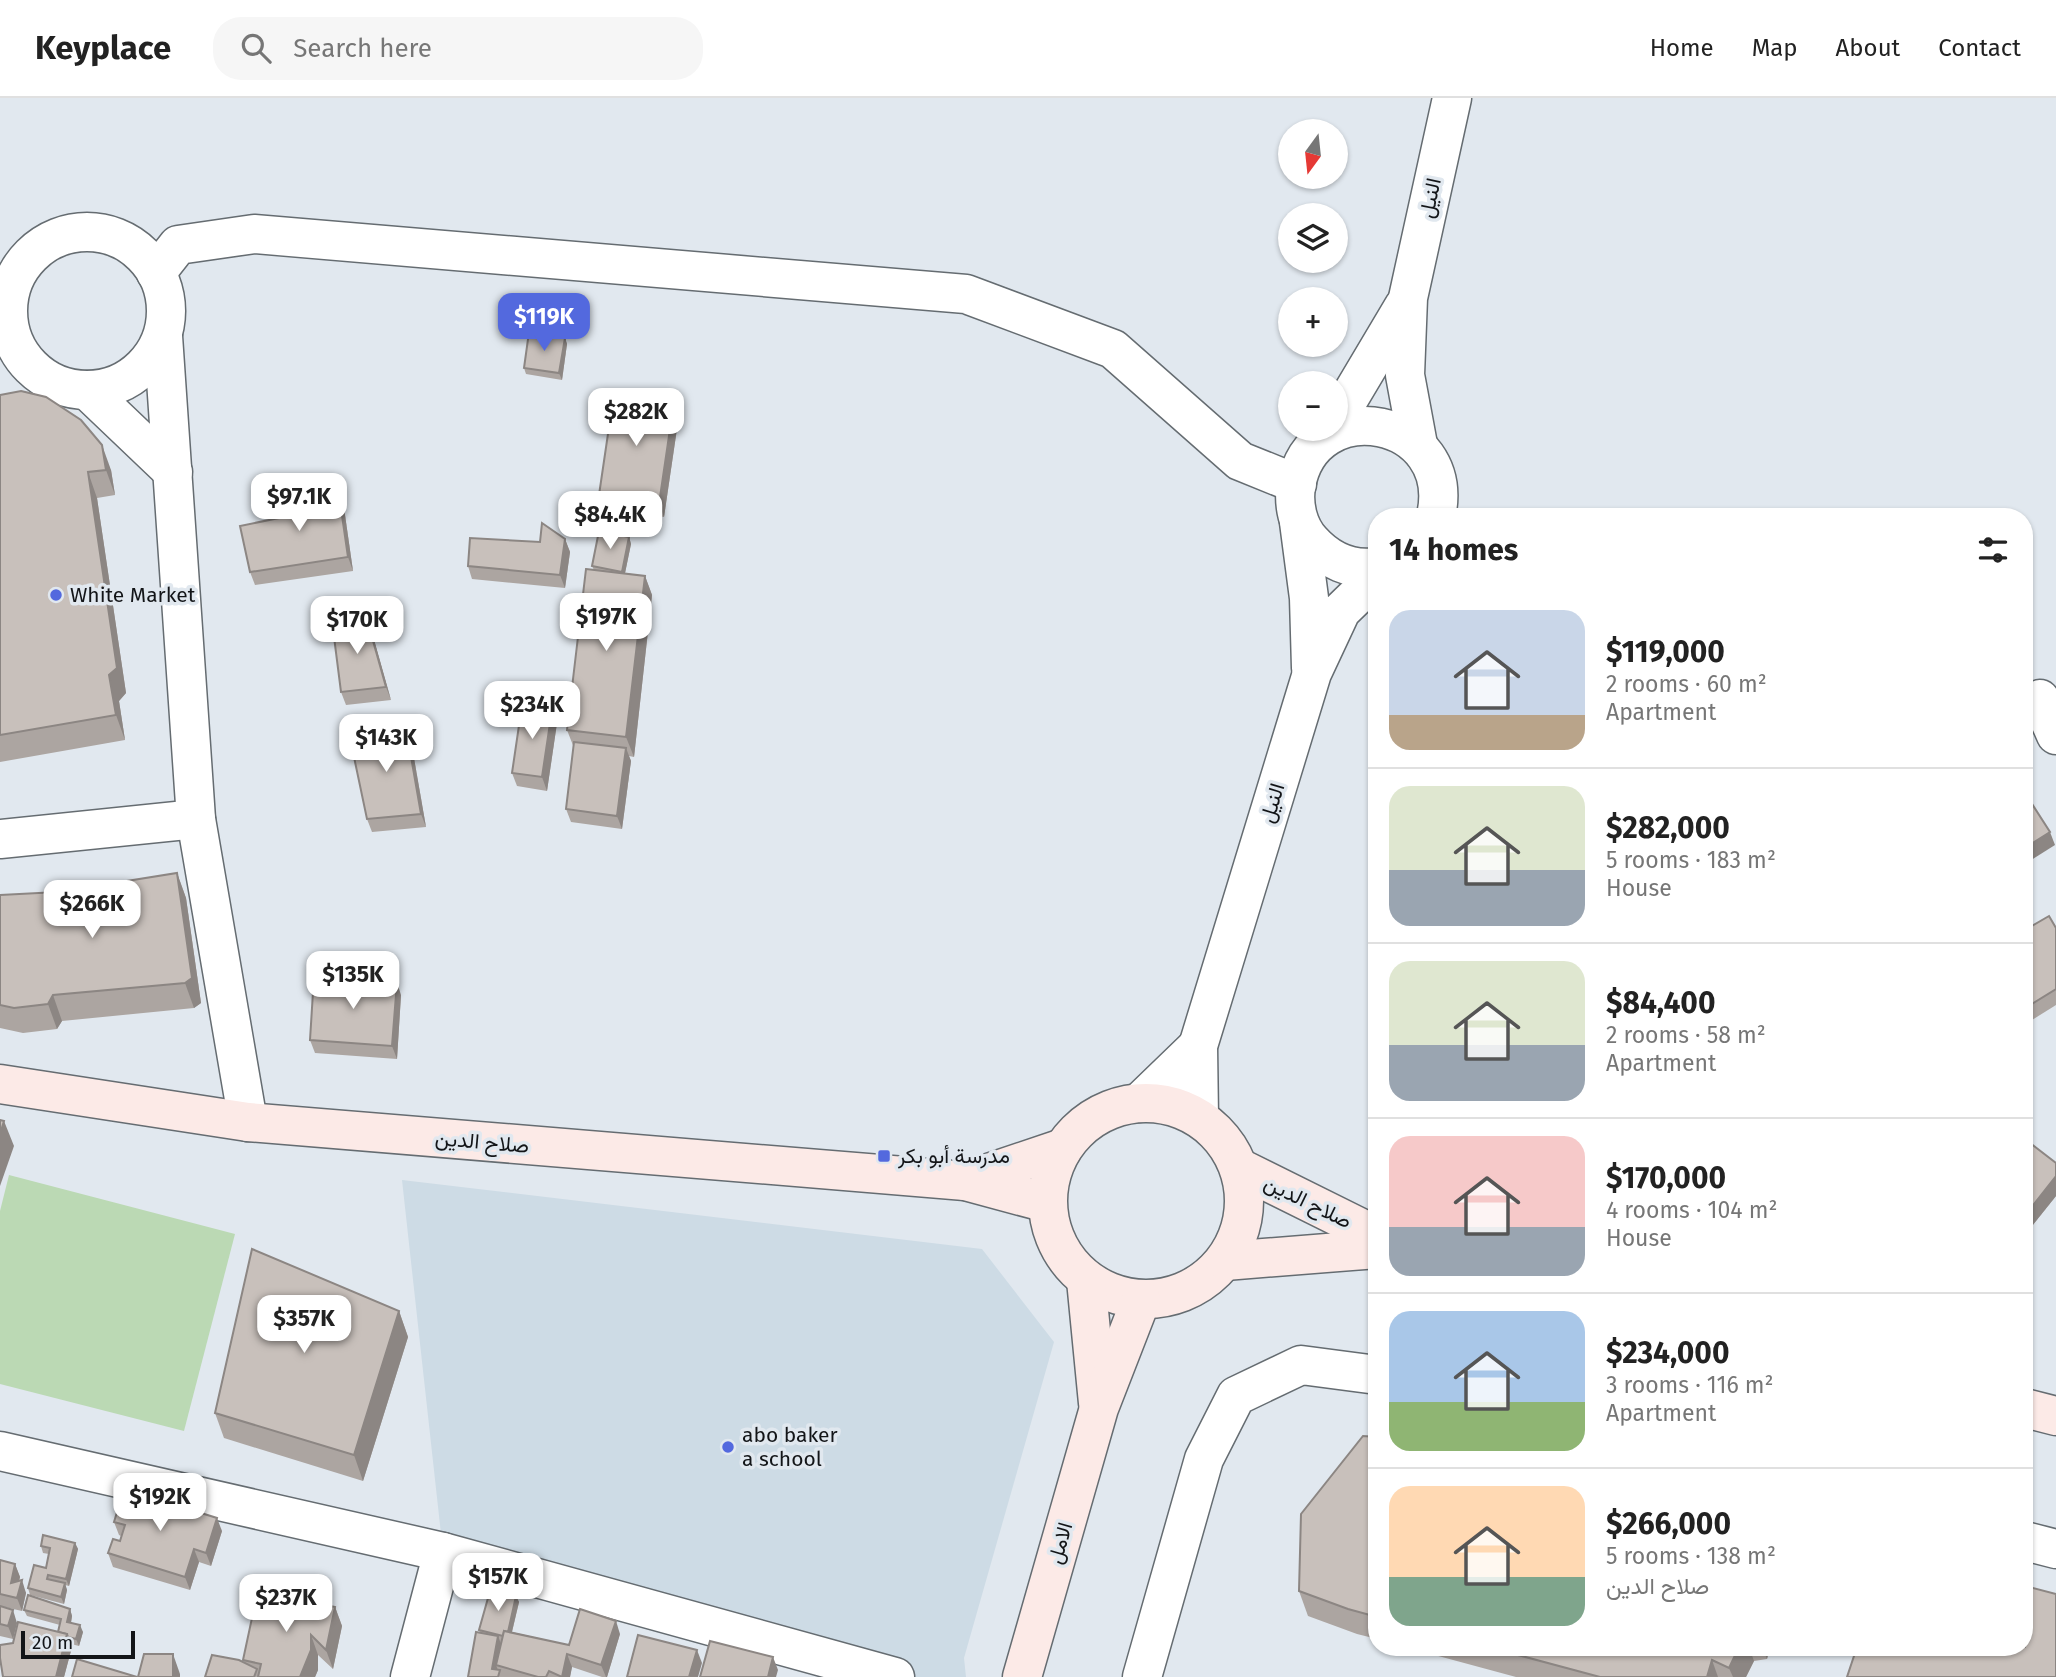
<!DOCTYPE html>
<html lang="en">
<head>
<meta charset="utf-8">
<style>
  :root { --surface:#fff; --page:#f6f6f6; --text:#222; --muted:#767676; --line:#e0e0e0; --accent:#5369de }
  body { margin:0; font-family:"Fira Sans",Vazirmatn,sans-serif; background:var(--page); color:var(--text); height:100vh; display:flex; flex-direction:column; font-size:26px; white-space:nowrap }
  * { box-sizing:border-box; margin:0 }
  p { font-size:23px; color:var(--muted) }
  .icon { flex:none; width:38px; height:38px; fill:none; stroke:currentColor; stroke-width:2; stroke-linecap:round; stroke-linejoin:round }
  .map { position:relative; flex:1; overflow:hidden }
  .panel { position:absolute; left:1368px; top:410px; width:665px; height:1148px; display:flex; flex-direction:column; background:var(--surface); border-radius:28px; box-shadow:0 2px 5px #0004 }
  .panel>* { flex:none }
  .needle { width:46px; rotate:195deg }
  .tools { position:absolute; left:1278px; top:21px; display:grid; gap:14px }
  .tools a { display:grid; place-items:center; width:70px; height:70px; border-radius:50%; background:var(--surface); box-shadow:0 2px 5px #0004; font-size:35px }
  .scale { position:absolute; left:21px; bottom:18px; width:114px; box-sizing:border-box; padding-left:7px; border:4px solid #131518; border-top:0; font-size:19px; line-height:24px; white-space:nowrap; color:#131518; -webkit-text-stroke:5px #e1e8ef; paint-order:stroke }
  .price { position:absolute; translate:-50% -60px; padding:0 16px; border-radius:14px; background:#fff; color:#222; font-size:23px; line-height:46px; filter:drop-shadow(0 2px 4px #0008) }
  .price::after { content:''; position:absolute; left:50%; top:42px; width:21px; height:16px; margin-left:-10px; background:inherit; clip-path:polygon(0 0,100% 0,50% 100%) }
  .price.active { background:var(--accent); color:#fff }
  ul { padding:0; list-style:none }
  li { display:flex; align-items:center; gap:21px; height:175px; padding:0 21px }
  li+li { border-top:2px solid var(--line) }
  li span { display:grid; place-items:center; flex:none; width:196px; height:140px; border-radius:21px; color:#555 }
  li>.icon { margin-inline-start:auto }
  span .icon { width:84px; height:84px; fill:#fffc; stroke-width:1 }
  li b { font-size:30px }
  h2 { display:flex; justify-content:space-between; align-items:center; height:84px; padding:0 21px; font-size:30px }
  header { display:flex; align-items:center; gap:42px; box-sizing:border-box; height:98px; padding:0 35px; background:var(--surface); border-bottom:2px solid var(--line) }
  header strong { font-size:33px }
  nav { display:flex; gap:38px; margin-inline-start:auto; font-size:24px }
  .search { width:490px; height:63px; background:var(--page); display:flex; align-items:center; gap:18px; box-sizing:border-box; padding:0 24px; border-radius:28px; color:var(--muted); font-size:26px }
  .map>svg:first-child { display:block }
</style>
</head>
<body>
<header>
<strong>Keyplace</strong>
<div class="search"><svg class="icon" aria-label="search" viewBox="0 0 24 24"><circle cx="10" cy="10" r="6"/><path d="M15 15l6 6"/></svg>Search here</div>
<nav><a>Home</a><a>Map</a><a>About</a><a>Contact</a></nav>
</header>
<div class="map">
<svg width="2056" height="1579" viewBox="0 0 2056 1579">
  <rect width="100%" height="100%" fill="#e1e8ef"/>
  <polygon fill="#cddbe5" points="402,1082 982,1151 1054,1244 964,1560 966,1579 895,1579 443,1454"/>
  <polygon fill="#bbd9b4" points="9,1077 235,1136 184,1333 0,1286 0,1113"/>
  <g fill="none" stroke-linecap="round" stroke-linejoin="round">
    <defs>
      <g id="street">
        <circle cx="87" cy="213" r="79"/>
        <polyline points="156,175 178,147 254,136 966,196 1113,251 1240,363 1297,386"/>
        <polyline points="163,238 196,721 248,1024"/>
        <polyline points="87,292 173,374"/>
        <polyline points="1335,324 1404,208"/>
        <polyline points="1418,347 1405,277 1408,200 1452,0"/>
        <polyline points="1299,424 1309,500 1311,570"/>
        <path d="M1377,469C1351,473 1328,462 1311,443C1298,429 1293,407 1296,388C1313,291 1458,319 1436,418"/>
        <polyline points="2040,601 2056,637"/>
        <polyline points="0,741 196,721"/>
        <polyline points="1139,1005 1198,948"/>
        <polyline points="1199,1020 1198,948 1312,575 1341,513 1377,478"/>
        <polyline points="0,1353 443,1454 895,1579"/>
        <polyline points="2025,1443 2056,1451"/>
        <polyline points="410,1579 443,1454"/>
        <polyline points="1142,1579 1204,1361 1236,1298 1301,1267 1377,1277"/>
      </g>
      <g id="secondary">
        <polyline points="0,986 248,1024 965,1083 1047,1105"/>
        <circle cx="1146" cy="1103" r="98"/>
        <polyline points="1240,1070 1377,1138"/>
        <polyline points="965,1083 1063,1050"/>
        <polyline points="1225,1163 1377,1151"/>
        <polyline points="1086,1182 1098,1305"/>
        <polyline points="2025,1310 2056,1318"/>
        <polyline points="1022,1579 1099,1310 1141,1202"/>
      </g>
    </defs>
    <use href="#street" stroke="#656c71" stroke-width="41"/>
    <use href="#secondary" stroke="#656c71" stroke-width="41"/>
    <use href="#street" stroke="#fff" stroke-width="38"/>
    <use href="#secondary" stroke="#fceae7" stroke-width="38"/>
  </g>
  <g fill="#aca5a1">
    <polygon points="565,240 567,246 562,282 526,276 524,270"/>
    <polygon points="0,297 111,372 115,397 97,400 126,595 119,603 125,642 0,664"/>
    <polygon points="674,304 679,317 664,419 604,410 599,397"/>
    <polygon points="342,396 353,473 255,487 250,474 308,414"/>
    <polygon points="629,439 631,446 625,475 645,478 652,497 634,659 629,658 631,663 622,731 571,724 566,711 574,650 567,632 594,472 592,468"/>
    <polygon points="565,441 570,454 565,490 472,481 468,468"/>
    <polygon points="371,531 391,602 346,607 341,594"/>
    <polygon points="552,612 557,625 547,693 517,688 512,675"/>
    <polygon points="411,643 426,729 372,734 367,721"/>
    <polygon points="177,775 186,800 201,905 194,910 62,923 57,931 23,935 0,930 0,797 58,794"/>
    <polygon points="2056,830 2056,907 2032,922 2025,910 2025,832"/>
    <polygon points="401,897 397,961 315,955 310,942"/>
    <polygon points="2025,1041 2056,1065 2056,1098 2032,1128 2025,1123"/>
    <polygon points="399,1213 408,1239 363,1383 224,1340 215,1315"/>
    <polygon points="1377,1339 1377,1541 1357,1536 1308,1518 1299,1493"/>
    <polygon points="114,1424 222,1433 211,1468 199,1464 190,1492 113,1469 108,1455 120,1443 121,1438 119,1437"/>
    <polygon points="75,1445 78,1451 69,1488 65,1487 67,1492 64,1506 30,1497 28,1490 46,1470 49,1456 43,1455 41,1448"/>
    <polygon points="0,1462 15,1466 20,1479 19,1483 26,1495 22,1513 0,1508"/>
    <polygon points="516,1498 519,1504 512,1534 569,1547 620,1536 607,1579 602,1579 572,1569 570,1579 468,1579 480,1535 479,1532"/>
    <polygon points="0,1508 17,1525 13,1541 0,1538"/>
    <polygon points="335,1509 342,1528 333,1571 318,1557 318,1572 315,1579 205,1579 244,1565 243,1562"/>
    <polygon points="70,1511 72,1518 71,1525 83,1534 79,1548 71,1546 72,1549 64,1579 3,1579 13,1545 58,1534 60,1527 27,1518 24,1512"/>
    <polygon points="1405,1549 1770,1549 1767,1561 1754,1563 1746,1579 1516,1579"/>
  </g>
  <g fill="#8c8683">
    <polygon points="565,240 567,246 562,282 559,275"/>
    <polygon points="674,304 679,317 664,419 659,406"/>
    <polygon points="102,347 111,372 115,397 106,372"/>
    <polygon points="88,374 97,400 126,595 119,603 125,642 116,617 109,577"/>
    <polygon points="337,383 342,396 353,473 348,459"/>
    <polygon points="629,439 631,446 624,480 622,474"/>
    <polygon points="565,441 570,454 565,490 560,477"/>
    <polygon points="645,478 652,497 634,659 626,639"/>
    <polygon points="366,518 371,531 391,602 386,589"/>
    <polygon points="552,612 557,625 547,693 542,679"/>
    <polygon points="406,630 411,643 426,729 421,716"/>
    <polygon points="626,650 631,663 622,731 617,718"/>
    <polygon points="2050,734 2055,747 2025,766 2025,750"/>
    <polygon points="177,775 186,800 201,905 194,910 185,885"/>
    <polygon points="397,884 401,897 397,961 392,948"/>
    <polygon points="53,897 62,923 57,931 48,906"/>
    <polygon points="4,1023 14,1048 0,1088 0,1036"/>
    <polygon points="2056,1078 2056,1098 2032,1128 2027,1115"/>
    <polygon points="399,1213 408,1239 363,1383 354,1357"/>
    <polygon points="217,1420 222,1433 211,1468 206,1455"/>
    <polygon points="75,1445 78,1451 69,1488 66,1481"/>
    <polygon points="194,1451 199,1464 190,1492 185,1479"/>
    <polygon points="15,1466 20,1479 15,1498 11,1485"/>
    <polygon points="22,1482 26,1495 22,1513 17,1500"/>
    <polygon points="65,1485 67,1492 64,1506 61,1499"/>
    <polygon points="516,1498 519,1504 509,1546 506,1539"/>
    <polygon points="335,1509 342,1528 333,1571 326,1552"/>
    <polygon points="70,1511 72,1518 70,1530 67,1524"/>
    <polygon points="13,1512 17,1525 13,1541 8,1528"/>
    <polygon points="616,1523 620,1536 607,1579 606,1579 601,1567"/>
    <polygon points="80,1527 83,1534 79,1548 76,1541"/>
    <polygon points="67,1536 72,1549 64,1579 56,1579"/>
    <polygon points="311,1537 318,1557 318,1572 315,1579 300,1579"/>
    <polygon points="498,1538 503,1551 496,1567 499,1575 492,1571"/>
    <polygon points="1739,1549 1749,1549 1754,1563 1746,1579 1733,1579 1729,1570"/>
    <polygon points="1762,1549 1770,1549 1767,1561"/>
    <polygon points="697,1552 702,1565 698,1579 689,1579"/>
    <polygon points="173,1556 180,1576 180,1579 173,1579"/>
    <polygon points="567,1556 572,1569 570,1579 562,1579"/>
    <polygon points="773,1559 778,1572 776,1579 768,1579"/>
    <polygon points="1712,1562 1718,1579 1707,1579"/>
  </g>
  <g fill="#c8c0bb" stroke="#8c8683" stroke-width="2">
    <polygon points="529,234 565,240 559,275 524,270"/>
    <polygon points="21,293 46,299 81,322 102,347 106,372 88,374 117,570 109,577 116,617 0,637 0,297"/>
    <polygon points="614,295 674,304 659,406 599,397"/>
    <polygon points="337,383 348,459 250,474 240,428 308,414 302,389"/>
    <polygon points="542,425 565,441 560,477 468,468 470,440 540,444"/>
    <polygon points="599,433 629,439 622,474 592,468"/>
    <polygon points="586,471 645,478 626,639 567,632"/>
    <polygon points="366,518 386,589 341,594 332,523"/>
    <polygon points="522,607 552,612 542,679 512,675"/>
    <polygon points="406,630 421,716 367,721 350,640"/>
    <polygon points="574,644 626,650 617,718 566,711"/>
    <polygon points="2025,695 2050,734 2025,750"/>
    <polygon points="177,775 192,880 185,885 53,897 48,906 14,910 0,907 0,797 58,794"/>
    <polygon points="2049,818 2056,830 2056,891 2027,909 2025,905 2025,832"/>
    <polygon points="314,878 397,884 392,948 310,942"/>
    <polygon points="0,1022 4,1023 0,1036"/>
    <polygon points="2025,1041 2056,1065 2056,1078 2027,1115 2025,1113"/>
    <polygon points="252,1151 399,1213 354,1357 215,1315"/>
    <polygon points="1363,1338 1377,1339 1377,1519 1348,1511 1299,1493 1301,1416"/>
    <polygon points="124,1391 217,1420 206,1455 194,1451 185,1479 108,1455 113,1441 120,1443 125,1427 114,1424"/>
    <polygon points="43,1437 75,1445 66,1481 48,1477 47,1481 65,1485 61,1499 28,1490 34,1467 46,1470 50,1450 41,1448"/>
    <polygon points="0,1462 15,1466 11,1485 22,1482 17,1500 0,1496"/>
    <polygon points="2025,1488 2056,1496 2056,1579 1847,1579 1857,1549 2025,1549"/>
    <polygon points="258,1492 335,1509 326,1552 311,1537 311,1552 300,1579 258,1579 261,1566 243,1562"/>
    <polygon points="490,1493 516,1498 508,1534 504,1533 503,1538 479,1532"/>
    <polygon points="28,1497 70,1511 67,1524 80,1527 76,1541 68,1539 67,1536 58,1534 61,1521 24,1512"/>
    <polygon points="0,1508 13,1512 8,1528 0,1526"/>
    <polygon points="580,1511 616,1523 601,1567 567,1556 562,1579 549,1573 546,1579 538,1579 496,1567 504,1533 569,1547"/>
    <polygon points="18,1524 67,1536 56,1579 3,1579 0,1560 0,1547 13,1545"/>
    <polygon points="476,1534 498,1538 492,1571 500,1572 498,1579 468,1579"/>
    <polygon points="638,1537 697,1552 689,1579 627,1579"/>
    <polygon points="710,1543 773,1559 768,1579 700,1579"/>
    <polygon points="1488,1549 1739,1549 1729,1570 1712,1562 1707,1579 1600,1579"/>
    <polygon points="144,1556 173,1556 173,1579 138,1579"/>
    <polygon points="212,1557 239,1562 257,1571 254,1579 205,1579"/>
    <polygon points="77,1561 137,1579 72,1579"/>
  </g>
  <g fill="#5369de" stroke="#e1e8ef" stroke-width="2.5">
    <circle cx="56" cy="497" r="7"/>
    <rect x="877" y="1051" width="14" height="14" rx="3.5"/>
    <circle cx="728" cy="1349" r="7"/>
  </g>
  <g text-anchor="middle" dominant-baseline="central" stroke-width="7" stroke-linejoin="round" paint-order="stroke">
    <g font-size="21" fill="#131518" stroke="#e1e8ef">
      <text transform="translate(1430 100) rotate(-78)">النيل</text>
      <text transform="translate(1272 705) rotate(-73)">النيل</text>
      <text transform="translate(482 1044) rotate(5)">صلاح الدين</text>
      <text transform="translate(1308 1104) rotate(26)">صلاح الدين</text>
      <text transform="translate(1060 1445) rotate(-74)">الامل</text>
    </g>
    <g font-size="21" fill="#131518" stroke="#e1e8ef" text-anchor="start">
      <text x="70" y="497">White Market</text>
      <text x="898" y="1058">مدرسة أبو بكر</text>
      <text x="742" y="1337">abo baker<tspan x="742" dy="24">a school</tspan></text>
    </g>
  </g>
</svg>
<div class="tools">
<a><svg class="needle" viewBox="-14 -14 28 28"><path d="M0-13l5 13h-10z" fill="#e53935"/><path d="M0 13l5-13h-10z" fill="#767676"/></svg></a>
<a><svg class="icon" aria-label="layers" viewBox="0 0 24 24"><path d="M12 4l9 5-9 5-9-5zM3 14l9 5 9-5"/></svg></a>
<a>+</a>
<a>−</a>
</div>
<div class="scale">20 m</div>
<b class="price active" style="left:544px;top:255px">$119K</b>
<b class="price" style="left:636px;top:350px">$282K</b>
<b class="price" style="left:299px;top:435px">$97.1K</b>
<b class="price" style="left:610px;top:453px">$84.4K</b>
<b class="price" style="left:606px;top:555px">$197K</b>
<b class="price" style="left:357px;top:558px">$170K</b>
<b class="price" style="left:532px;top:643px">$234K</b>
<b class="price" style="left:386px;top:676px">$143K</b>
<b class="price" style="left:92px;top:842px">$266K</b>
<b class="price" style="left:353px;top:913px">$135K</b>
<b class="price" style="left:304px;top:1257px">$357K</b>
<b class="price" style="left:160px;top:1435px">$192K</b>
<b class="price" style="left:498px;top:1515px">$157K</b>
<b class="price" style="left:286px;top:1536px">$237K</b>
<section class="panel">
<h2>14 homes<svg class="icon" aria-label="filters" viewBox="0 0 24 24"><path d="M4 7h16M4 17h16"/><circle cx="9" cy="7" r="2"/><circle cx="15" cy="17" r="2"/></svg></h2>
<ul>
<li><span style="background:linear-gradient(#c9d6e8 75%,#b9a48a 0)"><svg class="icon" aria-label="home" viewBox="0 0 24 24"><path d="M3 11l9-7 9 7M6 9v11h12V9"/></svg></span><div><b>$119,000</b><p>2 rooms · 60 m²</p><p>Apartment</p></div></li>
<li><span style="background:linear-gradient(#dfe7d0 60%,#9aa5b1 0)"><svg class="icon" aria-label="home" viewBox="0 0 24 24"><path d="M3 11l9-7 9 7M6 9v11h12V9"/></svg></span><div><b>$282,000</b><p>5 rooms · 183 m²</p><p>House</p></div></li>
<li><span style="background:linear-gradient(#dfe7d0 60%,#9aa5b1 0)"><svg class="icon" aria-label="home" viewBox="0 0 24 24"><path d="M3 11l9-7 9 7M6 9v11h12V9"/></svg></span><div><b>$84,400</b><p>2 rooms · 58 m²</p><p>Apartment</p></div></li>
<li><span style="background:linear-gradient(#f6c9c9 65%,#9aa5b1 0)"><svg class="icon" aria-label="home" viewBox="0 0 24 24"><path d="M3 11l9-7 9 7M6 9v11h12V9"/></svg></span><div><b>$170,000</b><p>4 rooms · 104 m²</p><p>House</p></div></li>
<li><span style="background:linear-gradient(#a9c7e8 65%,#8fb573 0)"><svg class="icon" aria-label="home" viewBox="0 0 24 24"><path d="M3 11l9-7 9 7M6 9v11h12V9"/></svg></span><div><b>$234,000</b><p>3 rooms · 116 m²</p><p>Apartment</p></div></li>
<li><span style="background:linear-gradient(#ffd9b3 65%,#7fa58c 0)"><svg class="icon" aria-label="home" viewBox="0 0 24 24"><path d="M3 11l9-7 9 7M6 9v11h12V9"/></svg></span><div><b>$266,000</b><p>5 rooms · 138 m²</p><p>صلاح الدين</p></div></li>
</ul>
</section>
</div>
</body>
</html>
